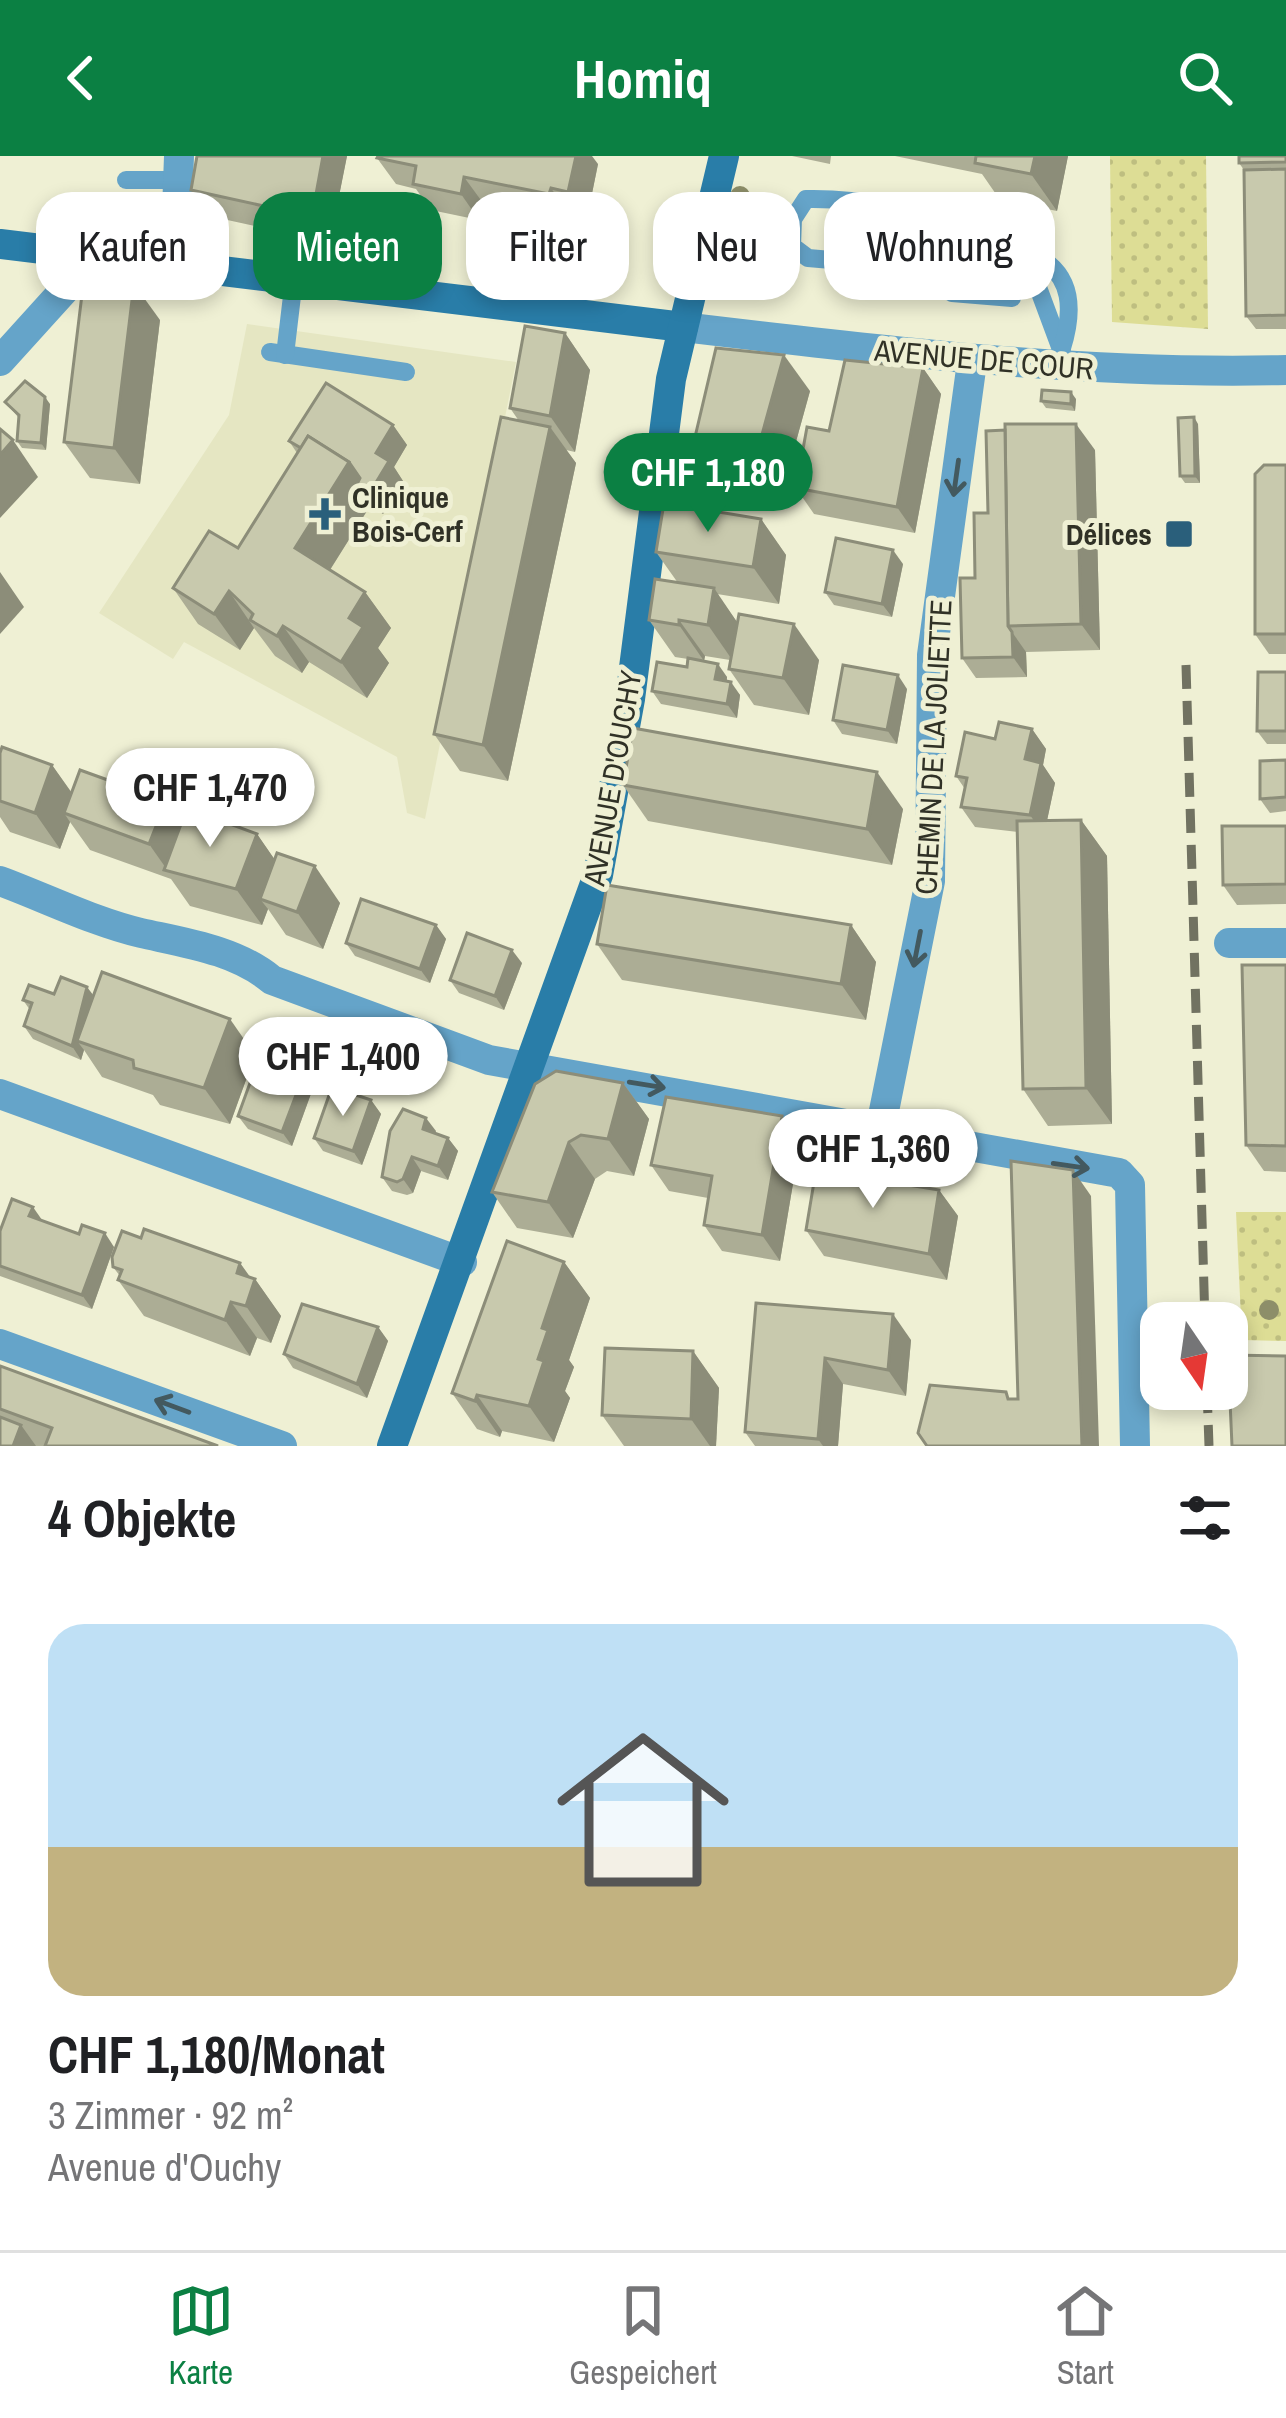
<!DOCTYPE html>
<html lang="de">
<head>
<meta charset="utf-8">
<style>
  :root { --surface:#fff; --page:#f6f6f6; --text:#202124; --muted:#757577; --line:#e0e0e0; --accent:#0b8043 }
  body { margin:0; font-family:"Archivo Narrow",sans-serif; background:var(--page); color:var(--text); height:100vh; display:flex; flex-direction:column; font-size:45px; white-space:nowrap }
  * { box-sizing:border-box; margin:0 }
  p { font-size:39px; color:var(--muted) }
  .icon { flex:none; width:66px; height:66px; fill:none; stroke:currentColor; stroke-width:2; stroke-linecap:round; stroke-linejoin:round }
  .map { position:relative; height:1290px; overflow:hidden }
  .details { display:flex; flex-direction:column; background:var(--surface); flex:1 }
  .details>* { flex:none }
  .hud { position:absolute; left:36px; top:36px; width:1215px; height:108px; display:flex; gap:24px }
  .needle { width:78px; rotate:167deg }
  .controls { position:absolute; left:1140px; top:1146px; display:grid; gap:24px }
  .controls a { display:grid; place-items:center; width:108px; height:108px; border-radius:24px; background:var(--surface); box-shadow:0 6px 18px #0003; font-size:60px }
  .price { position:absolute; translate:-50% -102px; padding:0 27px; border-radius:42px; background:#fff; color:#222; font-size:39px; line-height:78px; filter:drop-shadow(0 3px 6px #0008) }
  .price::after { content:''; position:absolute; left:50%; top:72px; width:36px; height:27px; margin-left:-18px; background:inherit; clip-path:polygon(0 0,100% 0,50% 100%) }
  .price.active { background:var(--accent); color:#fff }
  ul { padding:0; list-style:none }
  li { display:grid; align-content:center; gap:24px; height:636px; padding:0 48px }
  li span { display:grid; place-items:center; height:372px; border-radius:36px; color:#555 }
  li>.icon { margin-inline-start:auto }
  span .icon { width:216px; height:216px; fill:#fffc; stroke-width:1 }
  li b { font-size:51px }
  h2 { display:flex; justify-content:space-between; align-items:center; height:144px; padding:0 48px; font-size:51px }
  .pill { padding:0 42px; border-radius:36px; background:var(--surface); box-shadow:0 6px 18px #0003; font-size:42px; line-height:108px }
  .pill.active { background:var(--accent); color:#fff }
  header { display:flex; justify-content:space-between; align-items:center; height:156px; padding:0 48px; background:var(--accent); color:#fff; font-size:54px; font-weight:700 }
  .dock { display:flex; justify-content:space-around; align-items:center; height:168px; border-top:3px solid var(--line); background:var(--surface); font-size:33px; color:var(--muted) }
  .dock a { display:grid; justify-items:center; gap:6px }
  .dock .active { color:var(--accent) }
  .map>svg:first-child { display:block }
</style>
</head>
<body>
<header><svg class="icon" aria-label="back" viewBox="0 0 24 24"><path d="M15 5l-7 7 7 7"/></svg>Homiq<svg class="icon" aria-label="search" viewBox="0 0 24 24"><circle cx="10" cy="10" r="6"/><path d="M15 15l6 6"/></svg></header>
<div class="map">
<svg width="1286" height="1290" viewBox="0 0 1286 1290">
  <defs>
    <pattern id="park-dots" width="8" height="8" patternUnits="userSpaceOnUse" patternTransform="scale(3)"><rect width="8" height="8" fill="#dddd95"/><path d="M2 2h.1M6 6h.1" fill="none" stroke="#bebe80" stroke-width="1.8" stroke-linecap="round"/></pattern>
  </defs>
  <rect width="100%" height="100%" fill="#eff0d4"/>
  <polygon fill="#e5e6c2" points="247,168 516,206 425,663 407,657 397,601 184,486 173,503 99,457 229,259"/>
  <g fill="url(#park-dots)">
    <polygon points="1110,0 1206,0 1208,173 1112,166"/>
    <polygon points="1236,1056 1286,1056 1286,1185 1242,1184"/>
  </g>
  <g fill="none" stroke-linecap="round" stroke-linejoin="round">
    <g stroke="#65a4c9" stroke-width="18">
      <polyline points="126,24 178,24"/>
      <path d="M888,53L895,66L889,94L878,108L808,102L792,90L793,63L806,43C857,42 920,52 964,78"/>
      <polyline points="1000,87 1036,126 1062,196"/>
      <path d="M1012,142L952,137L931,122L937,99L964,78C1032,92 1089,106 1062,192"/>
      <polyline points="270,196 406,216"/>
      <polyline points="285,199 294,123"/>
    </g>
    <g stroke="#65a4c9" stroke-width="30">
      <polyline points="175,109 179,0"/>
      <polyline points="0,205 96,99"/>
      <path d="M0,725C46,742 94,766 141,777C186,787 236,794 272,824L489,904L1119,1017L1130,1029L1135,1290"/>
      <polyline points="1229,787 1286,787"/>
      <polyline points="0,938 462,1106"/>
      <polyline points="880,975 930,725 932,499 972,206"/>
      <polyline points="0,1188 282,1290"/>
    </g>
    <path stroke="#65a4c9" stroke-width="30" d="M683,171C884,195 1082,219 1286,214"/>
    <g stroke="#297da8" stroke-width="30">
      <polyline points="0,88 683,171"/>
      <polyline points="392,1290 598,719 630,543 671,223 724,0"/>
    </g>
    <g stroke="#717261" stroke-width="9" stroke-dasharray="24 12" stroke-linecap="butt">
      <polyline points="1186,509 1205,1167"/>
      <polyline points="1207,1233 1209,1290"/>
    </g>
  </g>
  <g fill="#8d8e69">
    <circle cx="740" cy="40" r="10"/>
    <circle cx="728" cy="98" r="10"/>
    <circle cx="1269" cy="1154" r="10"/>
  </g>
  <g fill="#acad95">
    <polygon points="197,0 347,0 332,75 303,69 301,80 209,60 191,34"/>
    <polygon points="792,0 831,0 830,8"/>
    <polygon points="895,0 1068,0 1057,55 1000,44 982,18"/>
    <polygon points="1286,0 1286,173 1256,173 1246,160 1244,14 1239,7"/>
    <polygon points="377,2 598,8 587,62 569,58 568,64 483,47 479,64 431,54 416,33 396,28"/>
    <polygon points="913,109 909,135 903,141 893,139 888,132"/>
    <polygon points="160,164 140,328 90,322 64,286"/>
    <polygon points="565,177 590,214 575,296 566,294 576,307 508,625 460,615 434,578 519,265 510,252"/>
    <polygon points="923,212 941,238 915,377 814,358 796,332 829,275"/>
    <polygon points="810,235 779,347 717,335 691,298"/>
    <polygon points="1076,243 1075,255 1046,252 1041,245"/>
    <polygon points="5,246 50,248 46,294 22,292 17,285 18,261"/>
    <polygon points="1198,268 1200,327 1185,327 1180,320"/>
    <polygon points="393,269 407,289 394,311 403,325 383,358 370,350 330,414 365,436 391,472 378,492 389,507 367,542 309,506 302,517 275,500 254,472 240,494 198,468 173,432 238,392 297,297 289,285"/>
    <polygon points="1095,294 1100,494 1026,496 1027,521 976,522 962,502 988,357"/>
    <polygon points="1286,309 1286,498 1269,498 1255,478"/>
    <polygon points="761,363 786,399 779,448 717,438 737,466 819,504 809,559 754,549 729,513 730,504 705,500 704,505 727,521 727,525 740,539 737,562 661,548 652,535 687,511 688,503 675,501 649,464 678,427 656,396"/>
    <polygon points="903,408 892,461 834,449 825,436"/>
    <polygon points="1286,516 1286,588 1267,588 1257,575"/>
    <polygon points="907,533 897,588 842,578 833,564"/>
    <polygon points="1032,573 1046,593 1043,609 1055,627 1047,664 1081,664 1107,700 1112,968 1048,970 1023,933 1018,676 975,671 961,651 965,633 956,620 995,583"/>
    <polygon points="0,597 52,609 72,637 181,667 257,678 274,703 340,747 323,793 286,779 268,753 262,769 190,750 171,723 90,694 70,666 60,693 10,676 0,661"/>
    <polygon points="1286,604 1286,655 1270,657 1260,643"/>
    <polygon points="623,629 903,653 892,709 648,665"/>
    <polygon points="1286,670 1286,748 1237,749 1223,729"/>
    <polygon points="436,769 446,783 430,827 355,800 346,787"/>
    <polygon points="851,769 876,806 866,864 622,824 597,788"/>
    <polygon points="522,807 504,854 459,837 450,824"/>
    <polygon points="1286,809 1286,1016 1264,1015 1246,989"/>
    <polygon points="54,838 93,840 255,899 230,968 160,949 153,939 102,921 84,894 81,904 33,883 24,870 30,854 23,844"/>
    <polygon points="304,918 313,932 292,990 248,973 238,960"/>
    <polygon points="623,927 649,963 634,1020 607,1015 595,1023 573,1082 517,1072 492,1036"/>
    <polygon points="371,944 381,958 362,1009 323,995 314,982"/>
    <polygon points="436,975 435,977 448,982 458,995 448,1024 421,1015 413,1037 407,1039 392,1035 382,1021"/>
    <polygon points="800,986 780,1105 722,1095 704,1069 708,1042 669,1035 651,1009"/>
    <polygon points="939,1034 958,1060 947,1124 824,1100 806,1074"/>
    <polygon points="42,1065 114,1091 92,1153 0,1120 0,1075"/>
    <polygon points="141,1082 240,1107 251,1122 255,1123 281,1160 271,1187 257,1182 250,1200 144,1160 118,1124 120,1120 113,1111"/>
    <polygon points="564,1106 590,1142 569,1204 574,1211 565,1235 570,1242 554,1286 502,1275 500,1281 477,1273 452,1237"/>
    <polygon points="756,1147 911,1184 906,1240 843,1228 838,1290 755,1290 745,1276"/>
    <polygon points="378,1171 388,1185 367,1242 293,1212 284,1198"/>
    <polygon points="693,1195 719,1232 716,1290 624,1290 602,1259"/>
    <polygon points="0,1210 218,1290 0,1290"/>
  </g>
  <g fill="#8c8d79">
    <polygon points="323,0 347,0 332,75 314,49"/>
    <polygon points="576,0 592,0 598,8 587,62 568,36"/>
    <polygon points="1035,0 1068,0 1057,55 1031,18"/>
    <polygon points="464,21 483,47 479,64 461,38"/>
    <polygon points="551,32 569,58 568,64 549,38"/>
    <polygon points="285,43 303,69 301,80 282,54"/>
    <polygon points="908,102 913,109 909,135 903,141 898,134"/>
    <polygon points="134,128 160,164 140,328 114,292"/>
    <polygon points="565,177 590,214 575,296 550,260"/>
    <polygon points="784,199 810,235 779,347 753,311"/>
    <polygon points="923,212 941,238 915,377 897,351"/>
    <polygon points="1071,236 1076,243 1075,255 1071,248"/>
    <polygon points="45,241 50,248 46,294 41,287"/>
    <polygon points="1194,261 1198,268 1200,327 1195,320"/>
    <polygon points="1076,268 1095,294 1100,494 1081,468"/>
    <polygon points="393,269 407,289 394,311 403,325 383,358 369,338 356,330 370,350 321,428 295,392 349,306 376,297"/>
    <polygon points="550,271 576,307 508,625 483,589"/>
    <polygon points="13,284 38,321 0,362 0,299"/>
    <polygon points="761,363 786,399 779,448 753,411"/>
    <polygon points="893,394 903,408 892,461 882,448"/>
    <polygon points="0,416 24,451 0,478"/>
    <polygon points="714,432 739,469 733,505 708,469"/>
    <polygon points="229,435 254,472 240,494 214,458"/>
    <polygon points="365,436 391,472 378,492 389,507 367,542 341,506 349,462"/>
    <polygon points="679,464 705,500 704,505 679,469"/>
    <polygon points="794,468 819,504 809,559 783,522"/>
    <polygon points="283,470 309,506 302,517 277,480"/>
    <polygon points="1012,476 1026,496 1027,521 1013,501"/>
    <polygon points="718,508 727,521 725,536 715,523"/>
    <polygon points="898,519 907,533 897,588 887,574"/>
    <polygon points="731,526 740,539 737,562 727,548"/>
    <polygon points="1032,573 1046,593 1043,609 1055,627 1044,679 1030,659 1025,603"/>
    <polygon points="52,609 78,646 64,657 70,666 60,693 35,657"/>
    <polygon points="877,616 903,653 892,709 867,673"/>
    <polygon points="166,645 191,681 168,715 149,688"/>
    <polygon points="1081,664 1107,700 1112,968 1086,932"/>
    <polygon points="257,678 282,714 260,743 268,753 262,769 236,733"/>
    <polygon points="315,710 340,747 323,793 297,756"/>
    <polygon points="436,769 446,783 430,827 420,813"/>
    <polygon points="851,769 876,806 866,864 841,828"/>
    <polygon points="512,794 522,807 504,854 495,840"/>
    <polygon points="87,831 97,844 77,885 84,894 81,904 72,890"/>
    <polygon points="230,863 255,899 230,968 204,932"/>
    <polygon points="304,918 313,932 292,990 282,976"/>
    <polygon points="623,927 649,963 634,1020 608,983"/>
    <polygon points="371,944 381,958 362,1009 353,995"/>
    <polygon points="782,960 800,986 780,1105 762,1079"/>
    <polygon points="426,962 436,975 432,986 423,973"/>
    <polygon points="448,982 458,995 448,1024 438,1010"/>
    <polygon points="569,986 595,1023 573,1082 548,1046"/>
    <polygon points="412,1001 421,1015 413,1037 403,1023"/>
    <polygon points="1073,1014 1091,1040 1099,1290 1082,1290"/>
    <polygon points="939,1034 958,1060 947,1124 929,1098"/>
    <polygon points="33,1051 42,1064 29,1060"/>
    <polygon points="105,1077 114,1091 92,1153 82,1139"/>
    <polygon points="564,1106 590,1142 569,1204 574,1211 565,1235 570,1242 554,1286 529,1250 542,1172"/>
    <polygon points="240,1107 254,1127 255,1123 281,1160 271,1187 246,1150 237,1117"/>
    <polygon points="231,1146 257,1182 250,1200 225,1164"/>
    <polygon points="893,1158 911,1184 906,1240 888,1214"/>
    <polygon points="378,1171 388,1185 367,1242 357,1228"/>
    <polygon points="693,1195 719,1232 716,1290 710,1290 691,1263"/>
    <polygon points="825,1202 843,1228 838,1290 823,1290 818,1283"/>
    <polygon points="477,1239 502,1275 500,1281 475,1245"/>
    <polygon points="21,1269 36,1290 13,1290"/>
  </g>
  <g fill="#c8c9ad" stroke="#8c8d79" stroke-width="3">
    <polygon points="197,0 323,0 314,49 285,43 282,54 191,34"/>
    <polygon points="378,0 576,0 568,36 551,32 549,38 464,21 461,38 413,28 416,10 377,2"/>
    <polygon points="976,0 1035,0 1031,18 975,7"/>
    <polygon points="1239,0 1286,0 1286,6 1239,7"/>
    <polygon points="1286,13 1286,159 1246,160 1244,14"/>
    <polygon points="900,96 908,102 904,128 898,134 888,132 891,101"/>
    <polygon points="84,122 134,128 114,292 64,286"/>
    <polygon points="525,170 565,177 550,260 510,252"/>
    <polygon points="716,192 784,199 753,311 691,298"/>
    <polygon points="845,204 923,212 897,351 796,332 807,271 829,275"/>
    <polygon points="25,225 45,241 41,287 17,285 19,259 5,246"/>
    <polygon points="326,227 393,269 376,297 389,305 369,338 356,330 360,322 349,306 308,280 301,292 289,285"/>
    <polygon points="1042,234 1071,236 1071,248 1041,245"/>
    <polygon points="501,261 550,271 483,589 434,578"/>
    <polygon points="1194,261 1195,320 1180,320 1178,262"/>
    <polygon points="1005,268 1076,268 1081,468 1008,470"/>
    <polygon points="0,273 13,284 0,299"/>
    <polygon points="1005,274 1008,470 1012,476 1013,501 962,502 960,422 975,422 974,357 988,357 986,275"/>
    <polygon points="308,280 349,306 295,392 365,436 349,462 363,471 341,506 283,470 277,480 250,464 253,458 229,435 214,458 173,432 209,375 238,392"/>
    <polygon points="1264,309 1286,309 1286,478 1255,478 1255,318"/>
    <polygon points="664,347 761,363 753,411 656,396"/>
    <polygon points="836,382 893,394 882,448 825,436"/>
    <polygon points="655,423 714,432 708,469 679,464 679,469 649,464"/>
    <polygon points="739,458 794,468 783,522 729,513"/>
    <polygon points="688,502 718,508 715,523 731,526 727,548 652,535 657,506 687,511"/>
    <polygon points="843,509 898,519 887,574 833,564"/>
    <polygon points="1258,516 1286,516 1286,575 1257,575"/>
    <polygon points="999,566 1032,573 1025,603 1041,607 1030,659 961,651 967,622 956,620 965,576 995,583"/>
    <polygon points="633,572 877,616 867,673 623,629"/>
    <polygon points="2,591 52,609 35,657 0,645 0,597"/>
    <polygon points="1286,604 1286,641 1260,643 1260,605"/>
    <polygon points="80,614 166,645 149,688 64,657"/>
    <polygon points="187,652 257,678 236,733 164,714"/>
    <polygon points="1081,664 1086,932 1023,933 1017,665"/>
    <polygon points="1222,670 1286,670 1286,728 1223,729"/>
    <polygon points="277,697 315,710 297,756 260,743"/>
    <polygon points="607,729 851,769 841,828 597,788"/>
    <polygon points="361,743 436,769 420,813 346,787"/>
    <polygon points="467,777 512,794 495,840 450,824"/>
    <polygon points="1242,809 1286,809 1286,990 1246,989"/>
    <polygon points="102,816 230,863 204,932 134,912 133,904 77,885"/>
    <polygon points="61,821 87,831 72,890 24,870 32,847 23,844 29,829 54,838"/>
    <polygon points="259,902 304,918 282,976 238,960"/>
    <polygon points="556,915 623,927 608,983 581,979 569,986 548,1046 492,1036 535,928"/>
    <polygon points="332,931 371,944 353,995 314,982"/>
    <polygon points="666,941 782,960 762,1079 704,1069 712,1020 651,1009"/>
    <polygon points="403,953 426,962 423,973 448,982 438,1010 412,1001 403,1023 397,1026 382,1021 390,975"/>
    <polygon points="1011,1005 1073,1014 1082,1290 927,1290 918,1277 930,1229 1006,1236 1008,1243 1018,1243"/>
    <polygon points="816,1014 939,1034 929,1098 806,1074"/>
    <polygon points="12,1043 33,1051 29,1060 79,1078 82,1069 105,1077 82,1139 0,1110 0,1075"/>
    <polygon points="144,1073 240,1107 237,1117 255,1123 246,1150 231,1146 225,1164 118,1124 122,1114 113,1111 112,1101 122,1075 141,1082"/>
    <polygon points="507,1085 564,1106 542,1172 548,1174 538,1203 544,1205 529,1250 477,1239 475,1245 452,1237"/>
    <polygon points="756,1147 893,1158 888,1214 825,1202 818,1283 745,1276"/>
    <polygon points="302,1148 378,1171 357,1228 284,1198"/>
    <polygon points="605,1192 693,1195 691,1263 602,1259"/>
    <polygon points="1228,1199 1286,1200 1286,1290 1232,1290"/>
    <polygon points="0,1210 218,1290 45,1290 52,1272 0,1253"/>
    <polygon points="0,1261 21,1269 13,1290 0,1290"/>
  </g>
  <defs><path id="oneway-shaft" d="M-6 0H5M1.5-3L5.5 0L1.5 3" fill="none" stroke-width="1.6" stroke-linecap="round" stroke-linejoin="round" transform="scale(3)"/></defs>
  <g stroke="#43595f">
    <use href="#oneway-shaft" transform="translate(956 322) rotate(98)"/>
    <use href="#oneway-shaft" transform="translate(917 793) rotate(101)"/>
    <use href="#oneway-shaft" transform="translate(647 929) rotate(9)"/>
    <use href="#oneway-shaft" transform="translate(1071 1010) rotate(8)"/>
    <use href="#oneway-shaft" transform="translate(172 1250) rotate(-160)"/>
  </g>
  <g fill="#2a5f7b" stroke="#eff0d4" stroke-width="4.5">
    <path d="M319 340h12v12h12v12h-12v12h-12v-12h-12v-12h12z"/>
    <rect x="1164" y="363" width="30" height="30" rx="6"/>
  </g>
  <g text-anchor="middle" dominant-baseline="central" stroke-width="10" stroke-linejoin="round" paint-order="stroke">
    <g font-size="30" fill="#303126" stroke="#eff0d4">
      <text transform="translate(984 203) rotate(5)">AVENUE DE COUR</text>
      <text transform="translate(933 591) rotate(-87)">CHEMIN DE LA JOLIETTE</text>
      <text transform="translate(612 622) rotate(-80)">AVENUE D'OUCHY</text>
    </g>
    <g font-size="30" font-weight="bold" fill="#303126" stroke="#eff0d4" text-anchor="start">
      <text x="352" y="341">Clinique<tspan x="352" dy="34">Bois-Cerf</tspan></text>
      <text x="1152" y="378" text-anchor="end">Délices</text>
    </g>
  </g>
</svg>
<div class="controls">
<a><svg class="needle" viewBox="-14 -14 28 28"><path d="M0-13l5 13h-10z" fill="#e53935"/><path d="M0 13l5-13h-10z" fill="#757577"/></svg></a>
</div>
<b class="price active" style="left:708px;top:379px">CHF 1,180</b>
<b class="price" style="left:210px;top:694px">CHF 1,470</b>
<b class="price" style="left:343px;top:963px">CHF 1,400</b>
<b class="price" style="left:873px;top:1055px">CHF 1,360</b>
<div class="hud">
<a class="pill">Kaufen</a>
<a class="pill active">Mieten</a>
<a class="pill">Filter</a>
<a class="pill">Neu</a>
<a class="pill">Wohnung</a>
</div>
</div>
<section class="details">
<h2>4 Objekte<svg class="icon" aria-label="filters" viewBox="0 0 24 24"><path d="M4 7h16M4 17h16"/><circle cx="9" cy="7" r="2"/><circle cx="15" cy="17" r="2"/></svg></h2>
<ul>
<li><span style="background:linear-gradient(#bfe0f5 60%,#c2b280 0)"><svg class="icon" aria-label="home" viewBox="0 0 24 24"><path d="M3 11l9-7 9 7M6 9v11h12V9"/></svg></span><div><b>CHF 1,180/Monat</b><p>3 Zimmer · 92 m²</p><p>Avenue d'Ouchy</p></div></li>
</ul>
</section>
<nav class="dock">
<a class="active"><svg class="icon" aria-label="map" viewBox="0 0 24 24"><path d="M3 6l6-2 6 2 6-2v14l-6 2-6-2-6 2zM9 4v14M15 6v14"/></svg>Karte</a>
<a><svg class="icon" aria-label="saved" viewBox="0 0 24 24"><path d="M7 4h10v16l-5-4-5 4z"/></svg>Gespeichert</a>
<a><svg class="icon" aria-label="home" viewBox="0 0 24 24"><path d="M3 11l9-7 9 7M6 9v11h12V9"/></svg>Start</a>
</nav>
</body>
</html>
